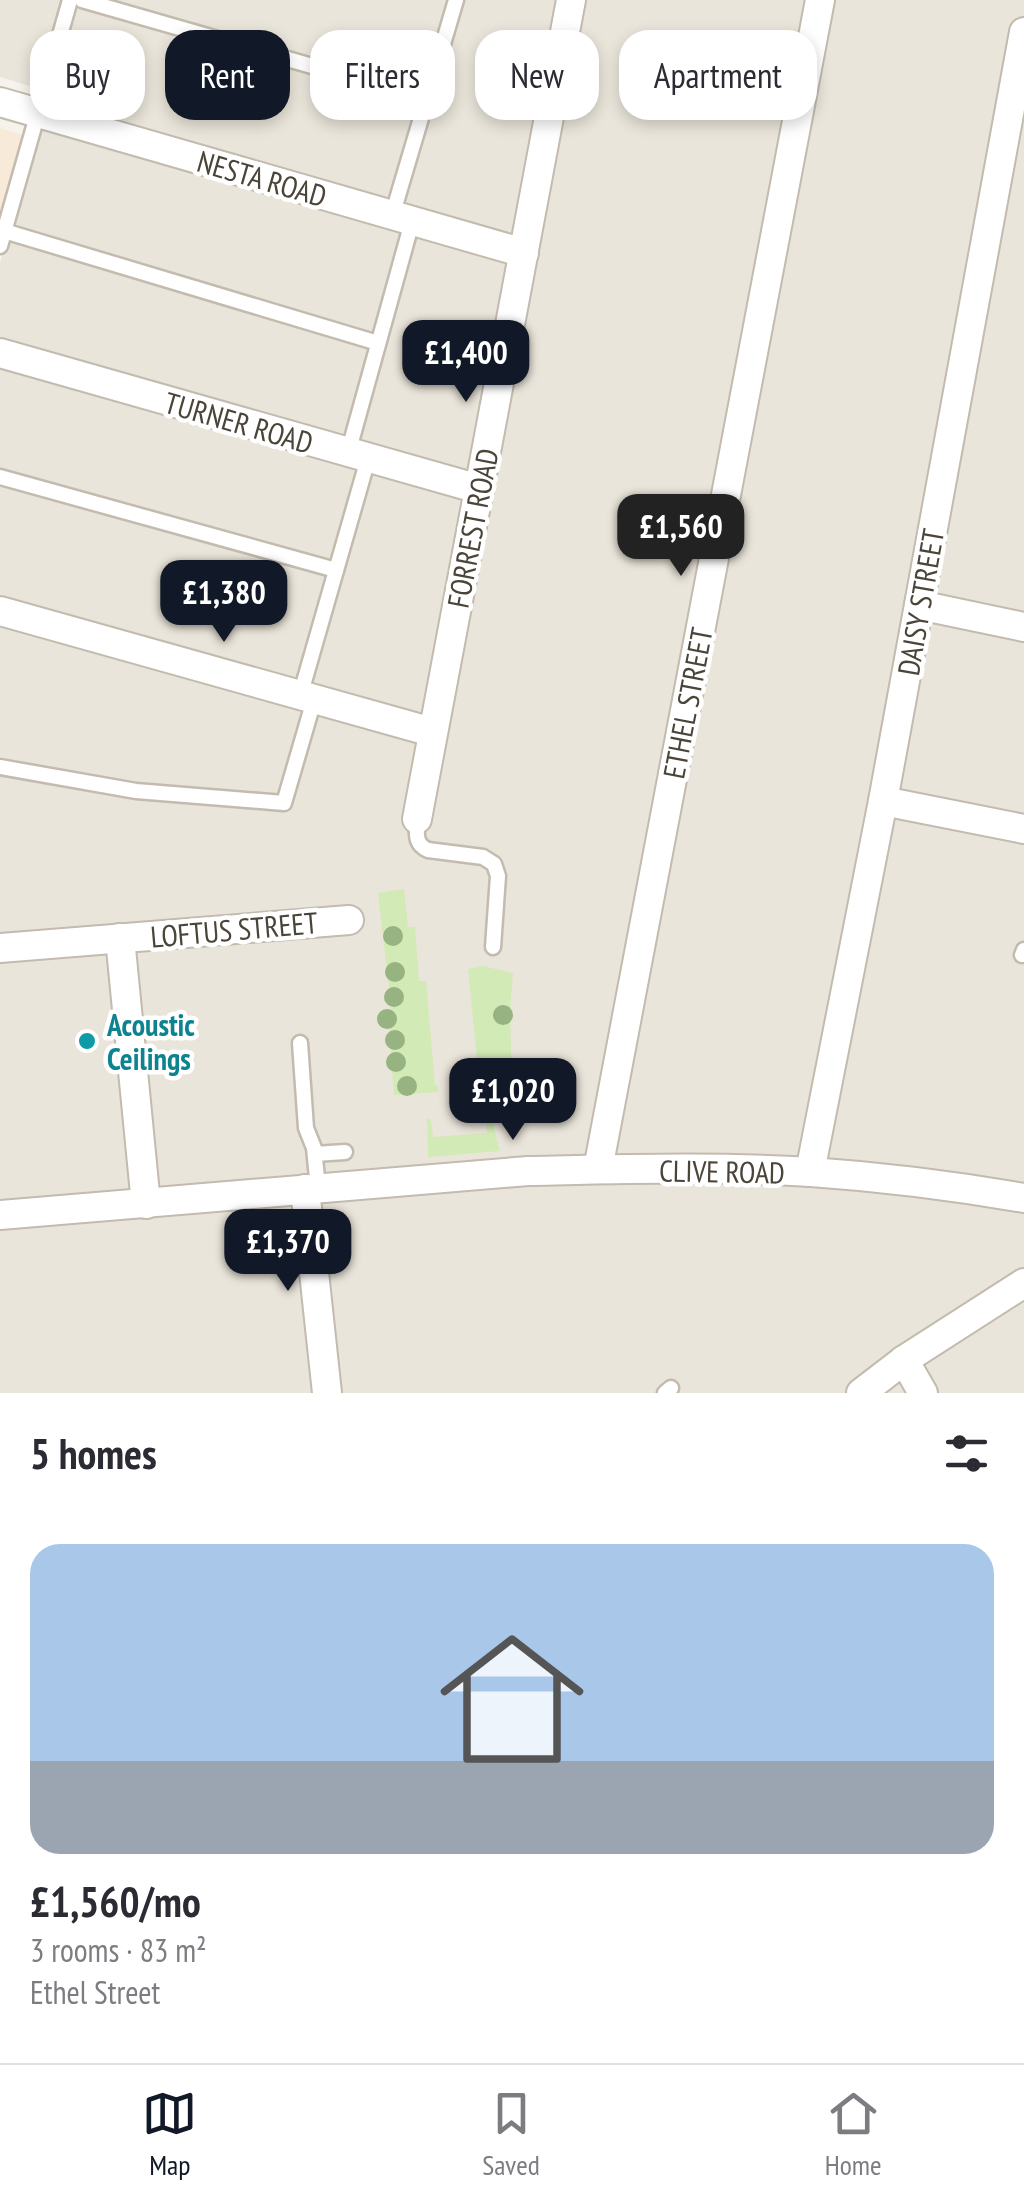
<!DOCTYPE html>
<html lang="en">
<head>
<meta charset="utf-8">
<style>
  :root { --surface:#fff; --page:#f2f2f3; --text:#2b2b33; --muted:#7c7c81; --line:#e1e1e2; --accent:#111827 }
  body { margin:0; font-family:"PT Sans Narrow",sans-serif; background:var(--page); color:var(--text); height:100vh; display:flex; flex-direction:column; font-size:38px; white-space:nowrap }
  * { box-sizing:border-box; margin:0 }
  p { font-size:32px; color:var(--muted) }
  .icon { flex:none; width:55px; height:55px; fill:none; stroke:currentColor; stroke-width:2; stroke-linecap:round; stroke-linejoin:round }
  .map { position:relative; height:1393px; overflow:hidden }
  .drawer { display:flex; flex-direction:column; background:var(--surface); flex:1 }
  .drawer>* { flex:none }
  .banner { position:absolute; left:30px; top:30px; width:965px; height:90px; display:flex; gap:20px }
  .price { position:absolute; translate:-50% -85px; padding:0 22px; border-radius:20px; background:var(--accent); color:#fff; font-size:32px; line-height:65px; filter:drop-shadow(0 2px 5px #0008) }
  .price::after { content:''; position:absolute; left:50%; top:60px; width:30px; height:22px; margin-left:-15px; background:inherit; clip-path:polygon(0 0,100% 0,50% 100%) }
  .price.on { background:#222; color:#fff }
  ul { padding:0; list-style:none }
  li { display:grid; align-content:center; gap:20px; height:530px; padding:0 30px }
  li+li { border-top:2px solid var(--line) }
  li span { display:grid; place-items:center; height:310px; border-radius:30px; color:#555 }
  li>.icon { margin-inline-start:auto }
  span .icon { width:180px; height:180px; fill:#fffc; stroke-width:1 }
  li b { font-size:42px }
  h2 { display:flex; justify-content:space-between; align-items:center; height:120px; padding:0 30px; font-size:42px }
  .tag { padding:0 35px; border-radius:30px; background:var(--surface); box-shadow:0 5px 15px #0003; font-size:35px; line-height:90px }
  .tag.on { background:var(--accent); color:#fff }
  .tabs { display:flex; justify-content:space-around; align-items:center; height:140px; border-top:2px solid var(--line); background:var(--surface); font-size:28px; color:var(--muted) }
  .tabs a { display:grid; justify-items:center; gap:5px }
  .tabs .on { color:var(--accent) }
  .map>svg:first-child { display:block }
</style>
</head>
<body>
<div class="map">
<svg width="1024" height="1393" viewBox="0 0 1024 1393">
  <rect width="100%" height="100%" fill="#f6f3ec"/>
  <polygon fill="#eae5da" points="0,0 1024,0 1024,1393 0,1393 0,263 49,92 0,77"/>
  <polygon fill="#f7ead8" points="0,128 23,135 0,217"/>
  <g fill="#d2eab5">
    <polygon points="404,889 408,927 415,927 419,981 426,981 435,1085 438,1085 438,1092 394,1095 388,1016 392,1015 378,893"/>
    <polygon points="483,966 513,973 510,1011 512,1077 492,1079 492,1086 480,1089 468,969"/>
    <polygon points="494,1107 494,1128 500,1151 428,1157 427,1119 431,1119 433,1137 487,1133 486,1108"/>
  </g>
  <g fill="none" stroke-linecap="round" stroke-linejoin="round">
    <defs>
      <g id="lane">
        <polyline points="82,0 427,99"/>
        <polyline points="392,216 456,0"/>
        <polyline points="4,231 378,343"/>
        <polyline points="0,246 70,0"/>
        <polyline points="348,453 412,222"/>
        <polyline points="0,477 336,570"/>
        <polyline points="300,696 368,459"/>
        <polyline points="0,767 136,791 284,803 314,700"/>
        <path d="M417,819C417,833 414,844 428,850L483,857L494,864L498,876L493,947"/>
        <polyline points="1022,955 1024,950"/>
        <polyline points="300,1043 306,1128 314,1148 318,1188"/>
        <polyline points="315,1154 345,1152"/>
        <polyline points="665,1393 671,1388"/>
      </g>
      <g id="street">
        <polyline points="0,102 524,253"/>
        <polyline points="0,353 479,489"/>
        <polyline points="919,605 1024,627"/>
        <polyline points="0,611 432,732"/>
        <polyline points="883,801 1024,829"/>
        <polyline points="417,819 571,0"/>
        <polyline points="120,938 146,1204"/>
        <polyline points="0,948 349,920"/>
        <polyline points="598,1169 820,0"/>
        <polyline points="810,1172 883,801 1024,32"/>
        <polyline points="305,1189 327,1393"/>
        <path d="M0,1215L528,1171C622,1169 718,1166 811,1172C883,1177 954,1186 1024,1198"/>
        <polyline points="904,1360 923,1393"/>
        <polyline points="861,1393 904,1360 1024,1283"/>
      </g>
    </defs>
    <use href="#lane" stroke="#c2bbae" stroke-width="19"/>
    <use href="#street" stroke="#c2bbae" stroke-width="32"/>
    <use href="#lane" stroke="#fff" stroke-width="14"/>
    <use href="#street" stroke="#fff" stroke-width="28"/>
  </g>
  <g fill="#97b381">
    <circle cx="393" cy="936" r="10"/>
    <circle cx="395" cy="972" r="10"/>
    <circle cx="394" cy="997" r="10"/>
    <circle cx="503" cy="1015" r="10"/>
    <circle cx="387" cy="1019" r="10"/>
    <circle cx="395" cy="1040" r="10"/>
    <circle cx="396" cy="1062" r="10"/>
    <circle cx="407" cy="1086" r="10"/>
  </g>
  <circle fill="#0f9aa8" stroke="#fff" stroke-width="4" cx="87" cy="1041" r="10"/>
  <g text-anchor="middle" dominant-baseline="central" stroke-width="9" stroke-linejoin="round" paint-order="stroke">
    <g font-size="30" fill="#4b4439" stroke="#fff">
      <text transform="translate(262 178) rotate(16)">NESTA ROAD</text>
      <text transform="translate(239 422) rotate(16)">TURNER ROAD</text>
      <text transform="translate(472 528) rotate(-79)">FORREST ROAD</text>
      <text transform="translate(920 602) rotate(-80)">DAISY STREET</text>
      <text transform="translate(687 703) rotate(-79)">ETHEL STREET</text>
      <text transform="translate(234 929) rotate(-5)">LOFTUS STREET</text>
      <text transform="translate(722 1171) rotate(1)">CLIVE ROAD</text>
    </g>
    <g font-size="30" font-weight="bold" fill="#0d838f" stroke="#fff" text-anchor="start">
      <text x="107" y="1024">Acoustic<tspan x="107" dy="34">Ceilings</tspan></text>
    </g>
  </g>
</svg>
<b class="price" style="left:466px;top:405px">£1,400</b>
<b class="price on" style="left:681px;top:579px">£1,560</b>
<b class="price" style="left:224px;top:645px">£1,380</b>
<b class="price" style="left:513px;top:1143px">£1,020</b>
<b class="price" style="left:288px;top:1294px">£1,370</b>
<div class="banner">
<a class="tag">Buy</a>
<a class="tag on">Rent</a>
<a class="tag">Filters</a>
<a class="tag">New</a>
<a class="tag">Apartment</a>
</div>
</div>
<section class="drawer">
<h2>5 homes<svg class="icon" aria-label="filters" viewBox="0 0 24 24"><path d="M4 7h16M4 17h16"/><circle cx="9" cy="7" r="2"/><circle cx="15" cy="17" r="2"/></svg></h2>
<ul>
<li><span style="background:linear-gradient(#a9c7e8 70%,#9aa5b1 0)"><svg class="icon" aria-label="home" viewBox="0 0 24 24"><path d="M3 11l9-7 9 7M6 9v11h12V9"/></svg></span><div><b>£1,560/mo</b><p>3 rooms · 83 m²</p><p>Ethel Street</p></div></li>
</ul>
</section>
<nav class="tabs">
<a class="on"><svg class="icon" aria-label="map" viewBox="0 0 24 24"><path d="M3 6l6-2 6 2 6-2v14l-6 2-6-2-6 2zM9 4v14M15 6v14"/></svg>Map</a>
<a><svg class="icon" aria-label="saved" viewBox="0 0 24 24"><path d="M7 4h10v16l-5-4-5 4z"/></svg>Saved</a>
<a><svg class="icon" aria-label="home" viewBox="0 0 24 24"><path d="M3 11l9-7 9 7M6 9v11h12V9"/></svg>Home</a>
</nav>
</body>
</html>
